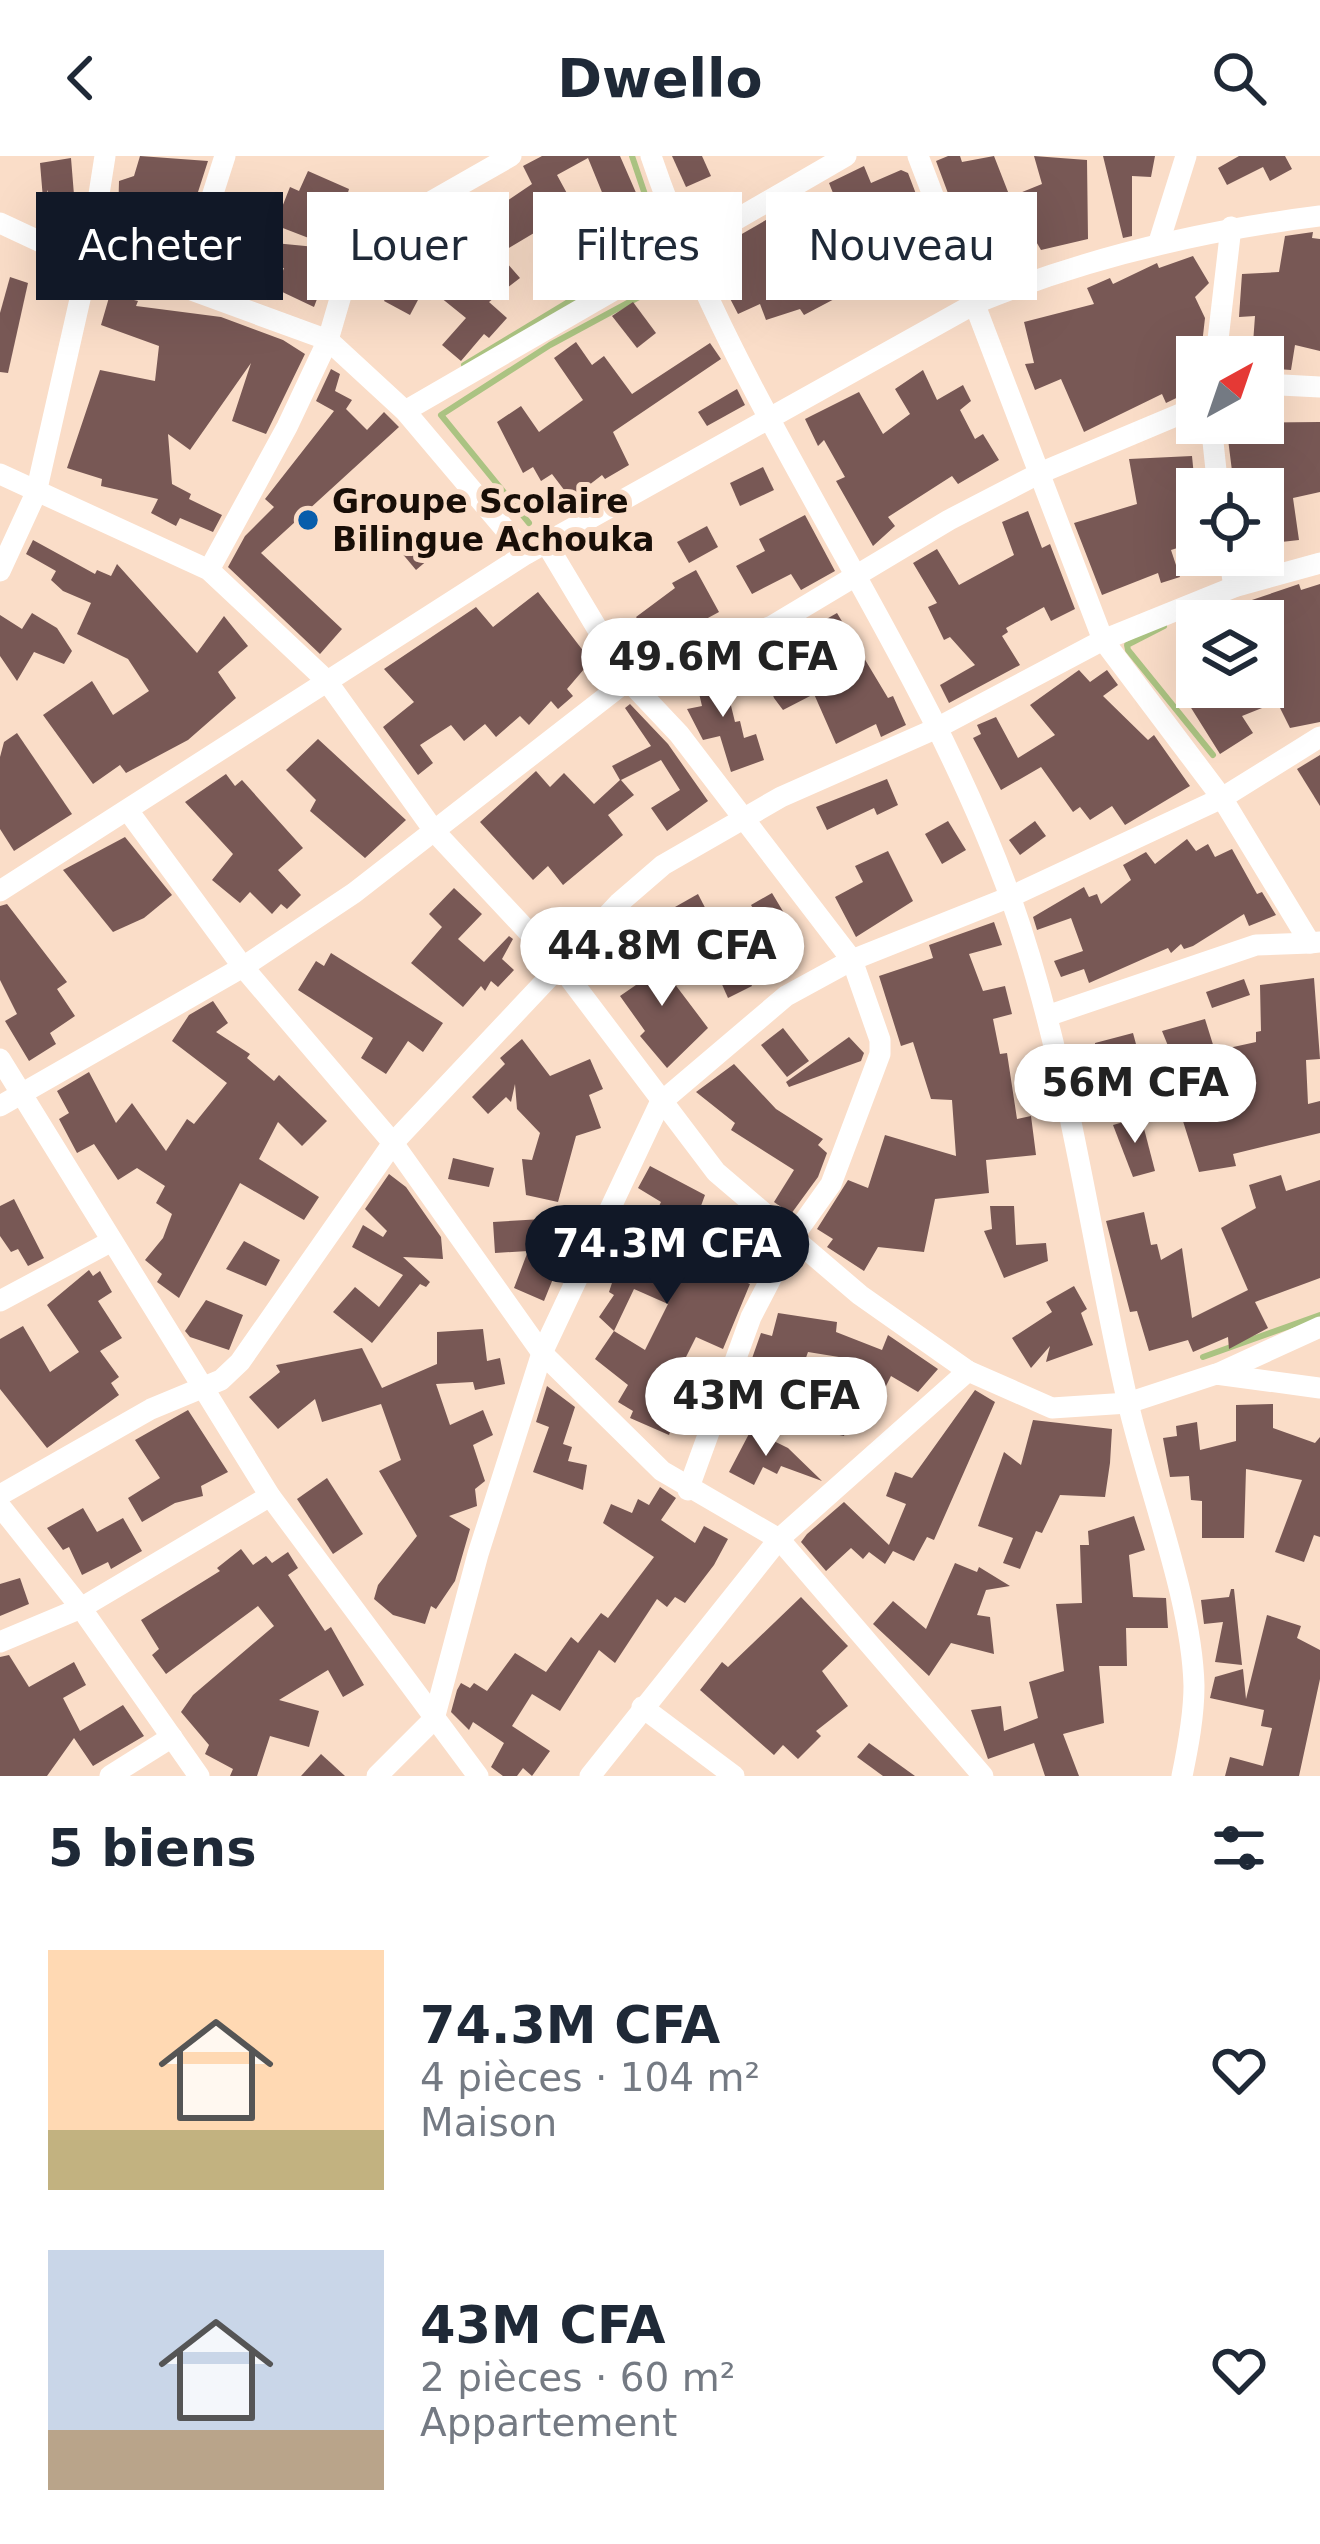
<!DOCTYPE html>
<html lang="fr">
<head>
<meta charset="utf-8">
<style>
  :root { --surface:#fff; --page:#f6f6f7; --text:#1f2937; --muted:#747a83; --accent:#111827 }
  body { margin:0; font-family:"DejaVu Sans",sans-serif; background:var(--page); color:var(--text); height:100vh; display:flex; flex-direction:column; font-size:45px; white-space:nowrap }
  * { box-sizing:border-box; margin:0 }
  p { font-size:39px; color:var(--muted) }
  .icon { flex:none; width:66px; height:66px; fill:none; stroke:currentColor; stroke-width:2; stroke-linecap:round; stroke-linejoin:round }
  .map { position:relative; height:1620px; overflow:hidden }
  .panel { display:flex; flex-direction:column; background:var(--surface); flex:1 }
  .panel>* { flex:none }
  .guide { position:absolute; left:36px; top:36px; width:1248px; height:108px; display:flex; gap:24px }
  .needle { width:78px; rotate:40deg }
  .buttons { position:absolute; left:1176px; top:180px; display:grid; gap:24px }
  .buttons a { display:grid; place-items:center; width:108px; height:108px; border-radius:0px; background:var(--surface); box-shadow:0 12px 48px #0002; font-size:60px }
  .price { position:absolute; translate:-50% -102px; padding:0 27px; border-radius:42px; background:#fff; color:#222; font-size:39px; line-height:78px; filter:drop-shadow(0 3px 6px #0008) }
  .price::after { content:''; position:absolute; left:50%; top:72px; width:36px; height:27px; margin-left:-18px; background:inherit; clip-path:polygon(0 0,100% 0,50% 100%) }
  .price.selected { background:var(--accent); color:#fff }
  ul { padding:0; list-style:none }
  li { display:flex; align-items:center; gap:36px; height:300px; padding:0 48px }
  li span { display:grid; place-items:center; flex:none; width:336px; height:240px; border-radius:0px; color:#555 }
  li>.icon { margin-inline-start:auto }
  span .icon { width:144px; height:144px; fill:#fffc; stroke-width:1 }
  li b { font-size:51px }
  h2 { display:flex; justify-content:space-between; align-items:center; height:144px; padding:0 48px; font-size:51px }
  .chip { padding:0 42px; border-radius:0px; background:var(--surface); box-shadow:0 12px 48px #0002; font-size:42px; line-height:108px }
  .chip.selected { background:var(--accent); color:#fff }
  header { display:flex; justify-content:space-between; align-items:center; height:156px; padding:0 48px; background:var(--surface); font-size:54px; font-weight:600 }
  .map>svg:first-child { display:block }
</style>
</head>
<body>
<header><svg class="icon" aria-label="back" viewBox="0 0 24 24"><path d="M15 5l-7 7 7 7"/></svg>Dwello<svg class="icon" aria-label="search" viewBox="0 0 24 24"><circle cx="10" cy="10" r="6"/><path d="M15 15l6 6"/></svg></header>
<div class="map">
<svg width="1320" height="1620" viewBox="0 0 1320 1620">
  <rect width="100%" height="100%" fill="#faddc8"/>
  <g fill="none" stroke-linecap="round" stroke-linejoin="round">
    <g stroke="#abc382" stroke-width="6">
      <polyline points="464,209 656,93 659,80 632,0"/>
      <polyline points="529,367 441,259 550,189 674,122 676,113 661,87"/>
      <polyline points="1182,463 1219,448"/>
      <polyline points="1164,470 1127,489 1128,494 1213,599"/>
      <polyline points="1203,1201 1320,1159"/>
    </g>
  </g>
  <g fill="#785855" fill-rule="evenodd">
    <polygon points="140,0 208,5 178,98 142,92 145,68 118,63 119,25 134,20"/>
    <polygon points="542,0 620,0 637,39 626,43 639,69 619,78 588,2 557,19 595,89 562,109 534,77 499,98 520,122 489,146 507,162 489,182 484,178 461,205 442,189 466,162 440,141 410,96 454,66 464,81 495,61 492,55 532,28 523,10"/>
    <polygon points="672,0 702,0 711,20 686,31"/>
    <polygon points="948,0 960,0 962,6 994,0 1010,41 1042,28 1034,0 1087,4 1088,83 1041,94 1031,77 994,98 968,49 960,38 949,40 936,5"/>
    <polygon points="1103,0 1155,0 1151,21 1132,20 1132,80 1123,82"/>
    <polygon points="1239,0 1285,0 1292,13 1270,25 1263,11 1227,29 1218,12"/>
    <polygon points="71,2 74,39 47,41 48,34 43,43 40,7"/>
    <polygon points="864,10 871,27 901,14 908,17 937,93 874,126 862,107 832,121 840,140 804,159 800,153 766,164 760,148 738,158 707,98 792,49 807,82 839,71 837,65 843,62 829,27"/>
    <polygon points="308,15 349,33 332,91 275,69 290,31 299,35"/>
    <polygon points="1313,76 1312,82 1320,83 1320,195 1295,189 1291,214 1263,212 1263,201 1252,201 1255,160 1239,161 1242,118 1279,116 1285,80"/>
    <polygon points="224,82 336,93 314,151 276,133 284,112 221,106"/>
    <polygon points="1193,100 1209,127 1195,141 1205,162 1197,232 1166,247 1162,238 1084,276 1061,223 1035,234 1025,208 1034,207 1024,166 1094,148 1087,132 1110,122 1113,128 1157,107 1159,112"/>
    <polygon points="10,121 28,127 8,217 0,216 0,157"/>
    <polygon points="393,128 419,142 410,159 384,145"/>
    <polygon points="110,138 138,145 136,150 221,161 283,184 305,198 266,278 232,265 251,207 190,294 168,278 172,328 191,338 189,343 222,359 213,376 180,362 176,370 151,357 158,343 101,330 102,323 67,312 100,214 155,225 159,190 101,169"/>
    <polygon points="633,146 656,177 637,192 612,160"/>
    <polygon points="576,186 592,209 604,200 632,238 710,187 721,203 613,276 629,309 605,323 602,319 571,343 552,318 541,325 533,311 523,317 497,266 521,250 539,276 583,244 554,202"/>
    <polygon points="331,213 340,218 335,235 352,244 346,253 367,274 384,256 399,271 261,397 342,473 320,498 228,411 245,380 274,351 265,343 334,255 316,245"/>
    <polygon points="923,214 937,244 963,229 971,245 960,254 975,283 983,278 999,304 958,328 952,320 888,361 895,370 873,390 836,325 845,321 824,284 818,290 805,263 859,236 883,278 910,258 895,233"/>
    <polygon points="737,233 745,249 707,270 698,256"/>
    <polygon points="1320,266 1320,336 1293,342 1299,384 1263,388 1263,333 1255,333 1254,321 1233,323 1226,267"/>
    <polygon points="1192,300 1197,351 1179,354 1190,388 1171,394 1180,421 1161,427 1158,417 1102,439 1074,367 1137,348 1129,303"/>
    <polygon points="763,311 774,334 740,350 730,327"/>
    <polygon points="1028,355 1042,392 1050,388 1075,453 1051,465 1044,451 1006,472 1008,476 1002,480 1020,509 949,547 940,529 975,509 950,481 944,484 928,451 937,447 913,407 937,393 959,429 1014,399 1002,366"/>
    <polygon points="805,359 835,415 801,434 791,418 752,438 736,410 765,395 759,383"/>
    <polygon points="707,370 718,391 689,407 677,386"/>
    <polygon points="416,374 436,397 416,414 396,390"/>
    <polygon points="33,384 95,418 97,414 111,420 117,408 197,497 224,460 248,490 218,516 236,542 188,584 126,617 120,609 93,628 43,559 92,525 113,559 149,535 128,503 77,478 91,447 63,435 51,424 56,415 26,398"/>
    <polygon points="696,414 719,456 695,469 693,464 658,490 636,461 675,432 672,427"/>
    <polygon points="1299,428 1301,434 1320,428 1320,566 1290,572 1277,546 1242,560 1253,577 1220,598 1188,547 1215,531 1263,531 1263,465 1237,465 1231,451"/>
    <polygon points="538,436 591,505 567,533 573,540 558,553 551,545 529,569 520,560 496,581 485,568 464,585 451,569 420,589 433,607 418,619 383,571 414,546 384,513 476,451 493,471"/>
    <polygon points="32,457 57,472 72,495 64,508 34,496 17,525 0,500 0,459 22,473"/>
    <polygon points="837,457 888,542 893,540 906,569 881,581 876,568 836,588 814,538 783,554 774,542 761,509 794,496 788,485"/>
    <polygon points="721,509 735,566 740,565 744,582 756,578 764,604 731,616 720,580 703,584 687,553 702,550 694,516"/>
    <polygon points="1079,514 1090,526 1107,514 1118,529 1103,540 1148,584 1154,579 1190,630 1125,669 1112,650 1090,664 1080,651 1073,656 1041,611 1001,634 973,582 981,578 977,569 996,561 1018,602 1055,579 1030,549"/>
    <polygon points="630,548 668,588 708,645 667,675 651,652 680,634 661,604 621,624 634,639 608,659 623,679 563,729 548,710 533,724 480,666 536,615 550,631 564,617 594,648 620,624 612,610 651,590 625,552"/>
    <polygon points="17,577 72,658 14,695 0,673 0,601 4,586"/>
    <polygon points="318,583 406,664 365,702 310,655 316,644 286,614"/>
    <polygon points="1320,599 1320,650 1297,613"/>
    <polygon points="226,618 235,630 242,624 303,692 278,714 301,739 287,753 281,748 272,758 250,736 240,747 212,724 233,698 185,646"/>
    <polygon points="887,623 898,649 877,659 874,652 827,674 816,651"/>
    <polygon points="948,665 966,694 942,708 925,678"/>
    <polygon points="1035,665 1046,680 1020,699 1009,684"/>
    <polygon points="125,681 172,739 144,762 113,776 63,714"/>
    <polygon points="1187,683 1196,695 1208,688 1215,701 1232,693 1257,738 1262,736 1276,759 1249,770 1244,758 1193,790 1184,793 1181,788 1171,797 1168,792 1089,827 1084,813 1061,821 1054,805 1083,795 1071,762 1037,774 1033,761 1084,731 1089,741 1097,738 1101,748 1131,724 1123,709 1146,696 1155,708"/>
    <polygon points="888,695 913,745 856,781 835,741 863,726 855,710"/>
    <polygon points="454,732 482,758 458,783 484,806 509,780 513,783 502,803 514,814 498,831 491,825 485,835 481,830 463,851 411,807 442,771 429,758"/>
    <polygon points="772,737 790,767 788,775 750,801 731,771 755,756 751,749"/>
    <polygon points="698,738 713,767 691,780 675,751"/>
    <polygon points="7,748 67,826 57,833 75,860 50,877 56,888 29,905 5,865 17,858 0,824 0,750"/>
    <polygon points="994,766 1002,789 969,798 983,835 1005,830 1012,858 993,863 1000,898 1007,897 1017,963 1031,960 1036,999 986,1004 989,1037 935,1043 924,1096 878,1091 864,1115 827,1091 833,1083 817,1073 848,1024 868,1032 885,979 956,1000 952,944 931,943 913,886 901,890 879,820 933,802 929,789"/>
    <polygon points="634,774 708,872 667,912 640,880 645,875 620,840 649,820 625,781"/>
    <polygon points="331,797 443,867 423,896 408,885 386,918 361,902 373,882 298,834 316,805 324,810"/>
    <polygon points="743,813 752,830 728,842 720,824"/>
    <polygon points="1314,822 1320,903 1306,904 1308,948 1320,945 1320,977 1233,998 1236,1010 1199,1016 1182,962 1196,959 1162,875 1205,863 1215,895 1256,886 1256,876 1261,875 1260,829"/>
    <polygon points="1244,823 1250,839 1212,852 1206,836"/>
    <polygon points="213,845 228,867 216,876 250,898 247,902 274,925 279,919 327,965 302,990 278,966 259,1003 319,1041 304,1064 240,1027 179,1142 157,1126 162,1118 145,1104 163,1082 172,1058 156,1047 165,1030 137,1012 118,1024 94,988 77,997 59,963 69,957 57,935 89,916 116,967 132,947 166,995 187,963 194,968 227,927 172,885 189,859"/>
    <polygon points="783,872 809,905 787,921 761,889"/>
    <polygon points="1133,877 1154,955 1137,960 1127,925 1105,932 1095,902 1095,887"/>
    <polygon points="849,881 864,897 861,905 789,931 786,926"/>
    <polygon points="522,883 550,920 590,903 603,933 589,939 601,972 576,980 558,1046 526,1039 522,1003 532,1004 540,977 517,953 515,928 511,946 506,941 488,958 472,941 505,908 500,902"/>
    <polygon points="734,908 776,953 823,983 818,989 827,997 818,1021 791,1058 774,1046 794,1014 731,974 735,967 696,936"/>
    <polygon points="1141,961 1155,1015 1133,1021 1113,969"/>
    <polygon points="453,1002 494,1012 489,1031 448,1023"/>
    <path d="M650,1010L705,1039L691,1077L724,1096L721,1104L732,1110L730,1119L750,1128L723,1193L696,1181L679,1215L708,1224L699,1257L679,1250L669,1279L630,1262L633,1255L618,1246L628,1229L595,1203L614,1175L599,1161L614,1139L609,1136L628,1078L643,1084L661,1046L638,1032ZM634,1133L668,1148L645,1194L614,1175Z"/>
    <polygon points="389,1018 406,1031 441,1081 443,1103 403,1101 430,1126 426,1131 420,1128 372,1187 333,1156 355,1131 379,1151 403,1119 352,1091 363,1069 383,1081 387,1075 365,1053"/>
    <polygon points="1281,1019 1286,1035 1320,1024 1320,1122 1255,1146 1268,1172 1229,1193 1228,1181 1193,1196 1188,1184 1149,1195 1137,1155 1130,1156 1106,1065 1144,1056 1151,1089 1157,1088 1161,1104 1182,1092 1192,1162 1248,1134 1221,1072 1256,1052 1249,1029"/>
    <polygon points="14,1043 44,1102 28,1110 18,1093 11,1096 0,1080 0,1050"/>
    <polygon points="990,1050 1014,1050 1016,1089 1046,1087 1048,1105 1004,1122 984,1075 992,1073"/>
    <polygon points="578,1061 544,1145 514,1132 528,1095 495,1097 493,1066"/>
    <polygon points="244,1085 280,1104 266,1130 226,1113"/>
    <polygon points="89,1114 93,1120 100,1115 112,1136 98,1145 122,1182 100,1195 119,1221 111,1227 119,1239 47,1292 0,1233 0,1183 23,1170 50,1216 79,1196 47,1149"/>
    <polygon points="1074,1130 1087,1153 1081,1157 1093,1189 1046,1206 1050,1190 1031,1212 1012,1182 1052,1156 1046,1146"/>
    <polygon points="206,1144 243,1159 229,1194 190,1181 185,1175"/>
    <path d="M778,1157L837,1166L836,1176L882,1194L888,1179L938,1213L918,1236L891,1220L874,1254L855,1246L844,1280L835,1278L750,1246L767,1213L750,1208L761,1177L772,1180ZM808,1196L845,1202L832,1236L798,1224Z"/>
    <polygon points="483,1173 487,1205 500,1202 505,1228 475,1234 473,1226 436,1228 450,1269 483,1254 493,1279 473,1289 485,1325 475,1333 477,1350 449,1360 470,1373 455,1425 436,1453 431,1450 425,1468 393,1459 374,1443 378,1429 417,1380 379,1315 401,1304 381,1248 322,1266 315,1243 278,1273 249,1241 280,1216 276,1209 362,1192 382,1232 437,1208 437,1176"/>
    <polygon points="547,1230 575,1251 563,1288 572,1291 568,1305 587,1309 583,1334 533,1316 549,1271 536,1266"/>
    <polygon points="975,1234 995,1246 934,1384 927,1381 914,1405 893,1395 885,1408 869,1396 863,1403 851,1392 826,1415 801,1386 807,1378 844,1346 889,1389 906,1348 886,1340 895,1316 912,1322"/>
    <polygon points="1273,1248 1273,1272 1315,1287 1320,1281 1320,1381 1314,1379 1304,1406 1275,1396 1302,1324 1246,1313 1244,1382 1202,1382 1202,1345 1191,1344 1189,1320 1170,1321 1163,1282 1177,1280 1176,1270 1197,1266 1200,1294 1236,1285 1236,1249"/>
    <polygon points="188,1254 228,1316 201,1330 203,1340 175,1347 142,1366 128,1342 160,1322 135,1284"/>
    <polygon points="1033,1264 1112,1273 1110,1307 1105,1341 1060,1339 1042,1377 1036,1375 1020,1413 1003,1407 1013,1382 978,1370 1004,1296 1021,1309"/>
    <polygon points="751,1274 788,1292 822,1325 781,1310 777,1318 763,1311 754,1329 729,1316"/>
    <polygon points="327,1322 363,1378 333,1398 297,1343"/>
    <polygon points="660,1331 676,1342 661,1364 695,1387 704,1370 728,1383 714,1409 685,1447 675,1441 667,1451 657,1443 615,1507 599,1494 560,1555 532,1538 512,1570 550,1595 532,1620 523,1612 517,1620 503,1620 491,1611 504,1587 473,1566 469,1574 451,1556 457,1534 461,1527 470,1532 474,1527 487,1535 515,1497 546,1516 571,1481 578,1487 601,1457 608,1462 654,1401 603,1367 611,1348 632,1357 638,1343 649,1349"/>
    <polygon points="83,1352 97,1376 123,1362 142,1395 111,1413 108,1406 82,1419 69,1391 63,1394 47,1372"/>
    <polygon points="1134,1360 1145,1394 1129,1399 1133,1441 1166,1442 1168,1472 1126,1472 1127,1510 1099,1510 1104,1567 1063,1578 1079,1620 1045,1620 1034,1587 988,1603 971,1554 1001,1550 1004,1575 1038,1562 1029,1526 1064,1515 1056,1448 1082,1447 1080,1389 1089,1389 1088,1375"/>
    <polygon points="241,1393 253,1409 266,1400 272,1407 288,1396 298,1412 288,1419 325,1475 331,1471 364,1529 343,1541 328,1514 279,1544 319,1555 309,1591 270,1580 257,1620 230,1620 233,1613 205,1598 209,1589 181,1556 193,1539 274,1470 258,1450 166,1518 152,1499 159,1493 141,1464 220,1415 217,1412"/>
    <polygon points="955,1407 977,1416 979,1411 1010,1430 986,1434 977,1459 990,1461 994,1498 951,1487 929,1520 873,1468 893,1445 926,1473"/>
    <polygon points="20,1422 29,1448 0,1460 0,1428"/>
    <polygon points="1231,1433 1234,1433 1242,1509 1215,1506 1223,1466 1204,1468 1201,1444 1229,1441"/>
    <polygon points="801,1441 848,1490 822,1515 848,1550 816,1575 821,1580 798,1603 783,1589 774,1599 700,1534 722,1506 728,1511"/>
    <polygon points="1267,1459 1301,1470 1297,1482 1320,1494 1320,1523 1299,1620 1225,1620 1230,1601 1263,1610 1272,1572 1261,1570 1264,1554 1210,1542 1215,1521 1243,1513 1246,1543"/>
    <polygon points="9,1499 29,1531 74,1506 86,1529 63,1542 80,1575 123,1549 144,1580 93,1610 74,1582 47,1620 0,1620 0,1501"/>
    <polygon points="869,1587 915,1620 883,1620 857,1601"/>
    <polygon points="321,1598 345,1620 301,1620"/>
  </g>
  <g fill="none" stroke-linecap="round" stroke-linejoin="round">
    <g stroke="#fff" stroke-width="21">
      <path d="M651,0C739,261 918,483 1011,743C1069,906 1089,1079 1128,1247C1148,1333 1192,1444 1194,1530C1194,1560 1188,1591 1182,1620"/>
      <polyline points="918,0 1103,484 1222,642 1310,787 1320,786"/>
      <polyline points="0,67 88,108 105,0"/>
      <polyline points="1159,86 1186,0"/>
      <polyline points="183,131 225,0"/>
      <polyline points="1216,201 1231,71"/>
      <polyline points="1263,228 1320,231"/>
      <polyline points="405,255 846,0"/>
      <polyline points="1211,267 1218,333"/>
      <polyline points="0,318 209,414 326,524 435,676 561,811 716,1016 860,1139 968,1215 1052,1252 1128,1247 1216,1218 1320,1232"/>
      <polyline points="546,387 628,524 679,578 852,804 880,884 880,898 831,1028 791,1084 751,1161 688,1334"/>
      <polyline points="1229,399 1234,431"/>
      <polyline points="209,414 287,271 328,184 349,112 367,82 511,0"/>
      <polyline points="0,415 36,337 88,108 183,131 328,184 405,255 526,398"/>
      <polyline points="129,656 243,811 393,987 542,1197 662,1315 779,1383 983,1620"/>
      <path d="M0,735L526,398L976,147C1088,101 1200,75 1320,60"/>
      <polyline points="1047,860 1256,789 1310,787"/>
      <polyline points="0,903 270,1340 478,1620"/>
      <polyline points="0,950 243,811 354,737 628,524 772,470 949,364 1040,317 1197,251"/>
      <polyline points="0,1145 110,1086"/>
      <polyline points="1217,1218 1320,1171"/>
      <polyline points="0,1339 151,1253 221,1224 240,1206 393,987 619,747 663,709 781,641 935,573 1103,484 1234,431 1320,407"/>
      <polyline points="0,1350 81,1452 199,1620"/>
      <polyline points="0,1486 81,1452 270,1340"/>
      <polyline points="642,1551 734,1620"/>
      <polyline points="110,1620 172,1581"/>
      <polyline points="377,1620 434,1563 478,1398 542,1197 660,947 786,840 852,804 1010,741 1222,642 1320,581"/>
      <polyline points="590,1620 779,1383 968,1215"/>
    </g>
  </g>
  <circle fill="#085dab" stroke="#faddc8" stroke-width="4.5" cx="308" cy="364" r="12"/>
  <g text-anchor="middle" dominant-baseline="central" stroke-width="10" stroke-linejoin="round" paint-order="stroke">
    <g font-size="33" font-weight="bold" fill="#180e07" stroke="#faddc8" text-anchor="start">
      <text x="332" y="345">Groupe Scolaire<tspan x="332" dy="38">Bilingue Achouka</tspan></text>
    </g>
  </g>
</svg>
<div class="buttons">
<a><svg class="needle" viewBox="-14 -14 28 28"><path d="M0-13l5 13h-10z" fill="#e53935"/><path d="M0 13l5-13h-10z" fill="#747a83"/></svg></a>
<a><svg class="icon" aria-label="locate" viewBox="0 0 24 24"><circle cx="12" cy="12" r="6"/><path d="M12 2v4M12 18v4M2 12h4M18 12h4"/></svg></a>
<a><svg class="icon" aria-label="layers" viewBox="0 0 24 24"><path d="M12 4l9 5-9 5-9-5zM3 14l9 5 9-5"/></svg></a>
</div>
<b class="price" style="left:723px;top:564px">49.6M CFA</b>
<b class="price" style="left:662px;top:853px">44.8M CFA</b>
<b class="price" style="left:1135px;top:990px">56M CFA</b>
<b class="price selected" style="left:667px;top:1151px">74.3M CFA</b>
<b class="price" style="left:766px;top:1303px">43M CFA</b>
<div class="guide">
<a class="chip selected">Acheter</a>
<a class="chip">Louer</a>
<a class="chip">Filtres</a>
<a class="chip">Nouveau</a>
</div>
</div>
<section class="panel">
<h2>5 biens<svg class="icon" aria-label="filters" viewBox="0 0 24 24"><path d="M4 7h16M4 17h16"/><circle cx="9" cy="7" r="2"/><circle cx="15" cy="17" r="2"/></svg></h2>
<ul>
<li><span style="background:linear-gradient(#ffd9b3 75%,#c2b280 0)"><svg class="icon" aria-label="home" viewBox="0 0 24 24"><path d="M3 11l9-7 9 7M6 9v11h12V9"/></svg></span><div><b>74.3M CFA</b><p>4 pièces · 104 m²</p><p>Maison</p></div><svg class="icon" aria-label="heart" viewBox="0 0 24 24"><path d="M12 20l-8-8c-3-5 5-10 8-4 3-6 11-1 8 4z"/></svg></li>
<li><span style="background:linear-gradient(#c9d6e8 75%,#b9a48a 0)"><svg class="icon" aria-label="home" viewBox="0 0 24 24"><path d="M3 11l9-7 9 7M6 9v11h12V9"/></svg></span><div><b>43M CFA</b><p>2 pièces · 60 m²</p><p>Appartement</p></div><svg class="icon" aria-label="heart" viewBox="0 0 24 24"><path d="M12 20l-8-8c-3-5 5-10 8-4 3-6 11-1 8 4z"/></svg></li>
</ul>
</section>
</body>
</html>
